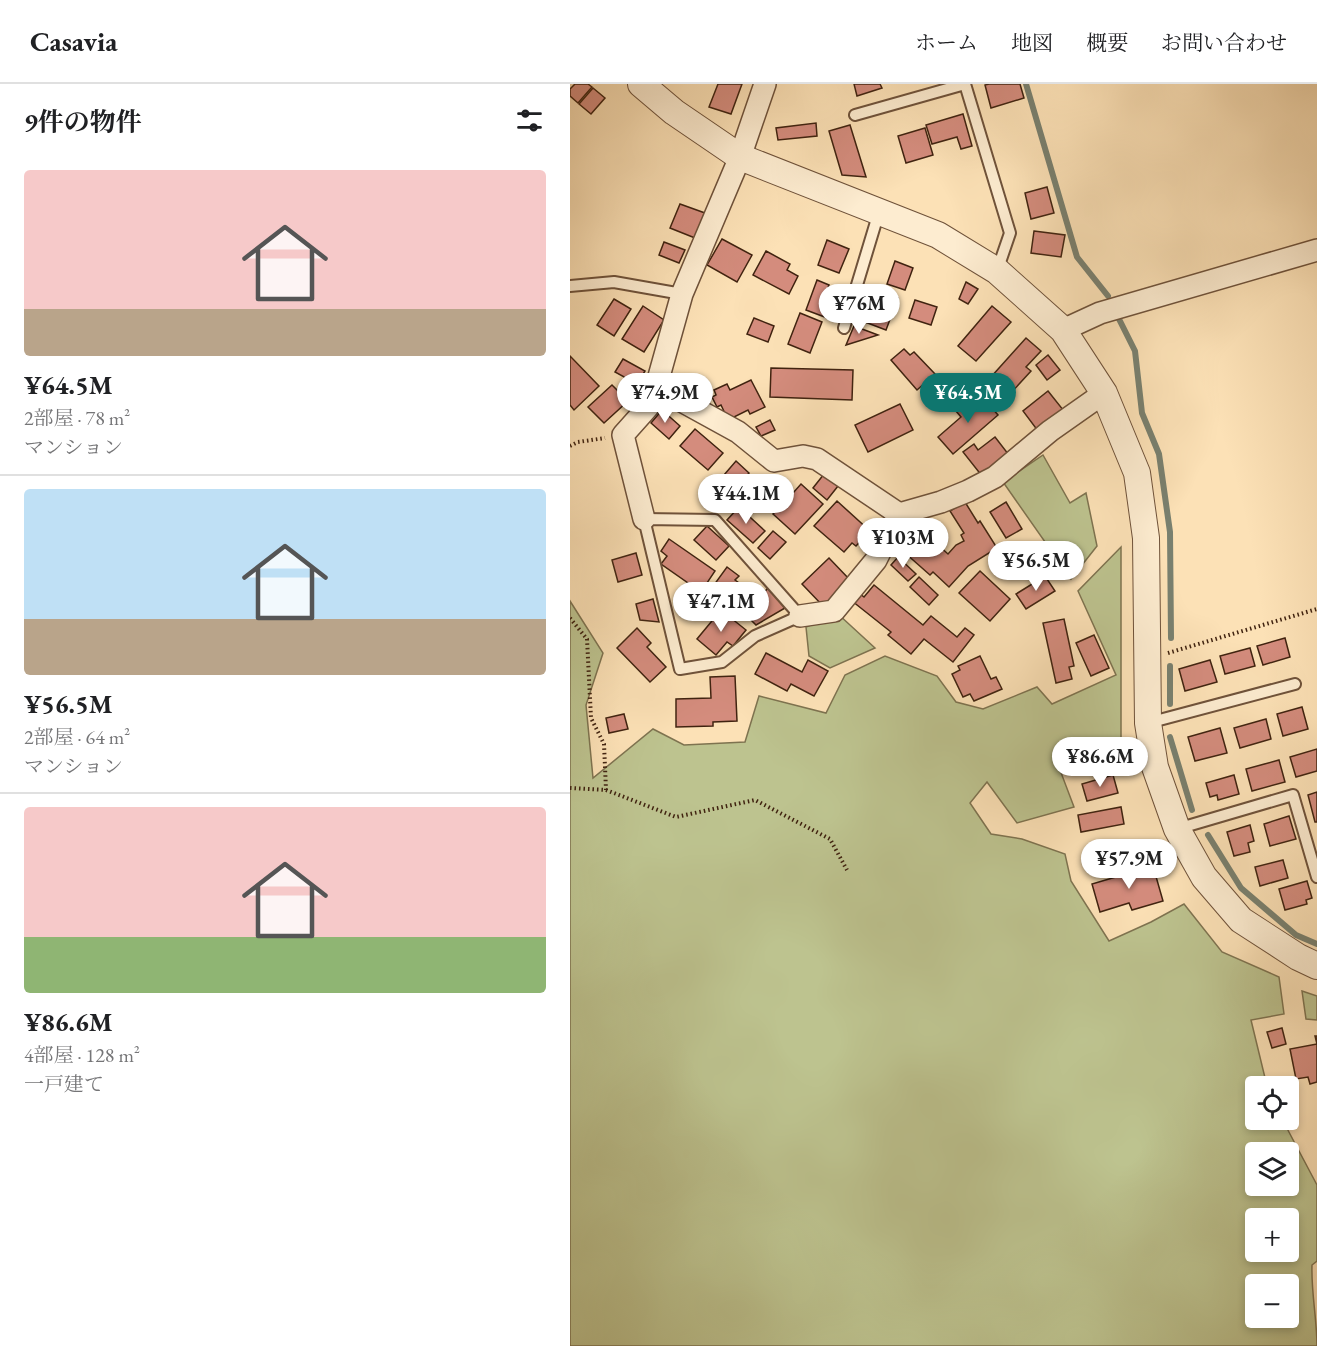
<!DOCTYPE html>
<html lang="ja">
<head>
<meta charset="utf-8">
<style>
  :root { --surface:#fff; --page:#f6f6f6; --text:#202124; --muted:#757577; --line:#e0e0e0; --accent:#0f766e }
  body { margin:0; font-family:"EB Garamond","Noto Serif JP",serif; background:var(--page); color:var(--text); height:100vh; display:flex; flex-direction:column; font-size:22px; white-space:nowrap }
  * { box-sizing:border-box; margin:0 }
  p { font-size:20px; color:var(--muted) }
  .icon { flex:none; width:33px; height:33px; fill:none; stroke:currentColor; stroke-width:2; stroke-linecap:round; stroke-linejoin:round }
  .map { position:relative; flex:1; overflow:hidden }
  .drawer { display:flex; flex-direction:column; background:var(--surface); width:570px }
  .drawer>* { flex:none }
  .controls { position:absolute; left:675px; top:992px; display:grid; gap:12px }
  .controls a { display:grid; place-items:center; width:54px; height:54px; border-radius:6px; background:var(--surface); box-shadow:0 3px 9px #0003; font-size:30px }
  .price { position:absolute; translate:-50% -51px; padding:0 14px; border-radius:21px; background:#fff; color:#222; font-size:20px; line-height:39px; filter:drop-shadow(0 2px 3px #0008) }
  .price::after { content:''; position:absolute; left:50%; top:36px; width:18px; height:14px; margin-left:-9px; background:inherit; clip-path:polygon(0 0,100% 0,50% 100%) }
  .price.active { background:var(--accent); color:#fff }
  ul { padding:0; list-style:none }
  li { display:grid; align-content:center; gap:12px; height:318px; padding:0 24px }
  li+li { border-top:2px solid var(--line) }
  li span { display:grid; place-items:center; height:186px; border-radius:6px; color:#555 }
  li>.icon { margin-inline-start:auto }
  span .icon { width:108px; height:108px; fill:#fffc; stroke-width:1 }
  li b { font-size:26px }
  h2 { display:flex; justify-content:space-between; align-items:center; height:72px; padding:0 24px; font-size:26px }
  header { display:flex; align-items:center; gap:36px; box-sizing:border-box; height:84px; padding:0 30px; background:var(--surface); border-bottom:2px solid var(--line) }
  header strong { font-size:28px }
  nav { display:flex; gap:33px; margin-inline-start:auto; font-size:21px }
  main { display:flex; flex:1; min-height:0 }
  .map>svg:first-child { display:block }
</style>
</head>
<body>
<header>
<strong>Casavia</strong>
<nav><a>ホーム</a><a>地図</a><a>概要</a><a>お問い合わせ</a></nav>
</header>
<main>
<section class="drawer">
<h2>9件の物件<svg class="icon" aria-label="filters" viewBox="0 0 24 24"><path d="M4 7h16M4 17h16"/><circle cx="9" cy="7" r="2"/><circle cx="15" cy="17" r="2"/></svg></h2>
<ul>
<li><span style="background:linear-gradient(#f6c9c9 75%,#b9a48a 0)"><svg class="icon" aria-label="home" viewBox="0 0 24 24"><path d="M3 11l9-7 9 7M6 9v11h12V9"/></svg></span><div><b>¥64.5M</b><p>2部屋 · 78 m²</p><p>マンション</p></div></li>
<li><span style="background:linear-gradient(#bfe0f5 70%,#b9a48a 0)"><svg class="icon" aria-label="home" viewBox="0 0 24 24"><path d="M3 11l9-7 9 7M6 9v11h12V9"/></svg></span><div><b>¥56.5M</b><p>2部屋 · 64 m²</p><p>マンション</p></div></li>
<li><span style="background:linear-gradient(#f6c9c9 70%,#8fb573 0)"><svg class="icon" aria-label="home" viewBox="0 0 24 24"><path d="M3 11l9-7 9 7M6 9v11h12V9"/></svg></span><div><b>¥86.6M</b><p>4部屋 · 128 m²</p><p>一戸建て</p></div></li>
</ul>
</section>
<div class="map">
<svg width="747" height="1262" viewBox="0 0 747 1262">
  <rect width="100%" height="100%" fill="#fce1b6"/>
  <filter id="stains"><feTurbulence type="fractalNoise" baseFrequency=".00333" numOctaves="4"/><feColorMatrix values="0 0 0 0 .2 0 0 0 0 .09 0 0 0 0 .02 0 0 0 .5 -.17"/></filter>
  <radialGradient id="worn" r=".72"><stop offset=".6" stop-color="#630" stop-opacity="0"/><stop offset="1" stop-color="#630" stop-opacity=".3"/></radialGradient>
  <g fill="#bdc38f" stroke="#7e7350" stroke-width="1.5" fill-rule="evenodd">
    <polygon points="473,371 500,419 516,409 527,462 501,495 433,398"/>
    <path d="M551,463V658L492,668L490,686L504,723L447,739L417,698L400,719L421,750L452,755L495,770L501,797L539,857L581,838L614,820L652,868L709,893L714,930L681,936L697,1002H686V1035H712L747,1101V1177L742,1181C741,1208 747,1235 747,1262H0V517L33,569L16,621L23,694L83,645L114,661L175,658L189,612L256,629L275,591L315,572L367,592L386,618L413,625L467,603L482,620L546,591L508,507ZM686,1068H718V1101H686ZM686,1134H718V1167H686ZM686,1200H718V1233H686Z"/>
    <polygon points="268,530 305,564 260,584 239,572 236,543"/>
    <polygon points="732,907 747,912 747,936 736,935"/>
  </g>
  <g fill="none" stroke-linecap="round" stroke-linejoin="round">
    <g stroke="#79806f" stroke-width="6">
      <polyline points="456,0 507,173 538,212"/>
      <polyline points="549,235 565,267 572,329 589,370 600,448 601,554"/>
      <polyline points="600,620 600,582"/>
      <polyline points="600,653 622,726"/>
      <polyline points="638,751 671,804 726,851 747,860"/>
    </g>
  </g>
  <g fill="#d48c7d" stroke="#402310" stroke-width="1.5">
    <polygon points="5,0 18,0 22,3 8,19 0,12 0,5"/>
    <polygon points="148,0 172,0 161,30 139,23"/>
    <polygon points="284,0 310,0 312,4 287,12"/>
    <polygon points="419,0 450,0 454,14 421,24 415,1"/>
    <polygon points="23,4 35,14 21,30 9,20"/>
    <polygon points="393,30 402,62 391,65 387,53 362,60 356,41"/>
    <polygon points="246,39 247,52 208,56 206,44"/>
    <polygon points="280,41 296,93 272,91 259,47"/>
    <polygon points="355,44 363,71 336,79 328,52"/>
    <polygon points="477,103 484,129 461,135 455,109"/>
    <polygon points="110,120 135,129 125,154 100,144"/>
    <polygon points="464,147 495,151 491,173 461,169"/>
    <polygon points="152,155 182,171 167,198 137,181"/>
    <polygon points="257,156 279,165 269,189 248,181"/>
    <polygon points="94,158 115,166 109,179 89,171"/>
    <polygon points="196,167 220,180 217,186 228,192 219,210 183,191"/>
    <polygon points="325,177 343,184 335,206 317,200"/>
    <polygon points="247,196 259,201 256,209 269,215 260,235 236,226"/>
    <polygon points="396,198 408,205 398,220 389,215"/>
    <polygon points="307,206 328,214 316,246 295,238"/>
    <polygon points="44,215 61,225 44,252 27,241"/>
    <polygon points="345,216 367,223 361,241 339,234"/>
    <polygon points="73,222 94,236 74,268 52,255"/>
    <polygon points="422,222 441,238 406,277 388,262"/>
    <polygon points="230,229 252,238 240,269 218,260"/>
    <polygon points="184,234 204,242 198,258 177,250"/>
    <polygon points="284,242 308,251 276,261"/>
    <polygon points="456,254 471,267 456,283 461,287 440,310 421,293"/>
    <polygon points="334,265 340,271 344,268 365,290 347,306 321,276"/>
    <polygon points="478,271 490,286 477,296 466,281"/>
    <polygon points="0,272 29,302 4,326 0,321"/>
    <polygon points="53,275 75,287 65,304 56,299 58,295 45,288"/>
    <polygon points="201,284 283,286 282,316 200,313"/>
    <polygon points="181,296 195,323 180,330 178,326 158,336 151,321 147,323 142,313 146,311 144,306 157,300 160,306"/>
    <polygon points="42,301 58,317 34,339 18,323"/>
    <polygon points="478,307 494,327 468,347 453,327"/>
    <polygon points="403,313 409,320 414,315 428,331 383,370 368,353 391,333 386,327"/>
    <polygon points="330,320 343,346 298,368 285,341"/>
    <polygon points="92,326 110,342 99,355 81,339"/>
    <polygon points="200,336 205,346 191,352 186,343"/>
    <polygon points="125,345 153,369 138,386 110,362"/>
    <polygon points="425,353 439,371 412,392 393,368 404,360 408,366"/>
    <polygon points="166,377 179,389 162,409 148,398"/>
    <polygon points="254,390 268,402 257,416 243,404"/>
    <polygon points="231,400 253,420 225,450 203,430 212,421 208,417 219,406 223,409"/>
    <polygon points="267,417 300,447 286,462 282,459 274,468 244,442"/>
    <polygon points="395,418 408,439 410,437 427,464 398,482 379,503 363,488 360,491 326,461 345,440 378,470 386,461 394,457 391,451 394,449 380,427"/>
    <polygon points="436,418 452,445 436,454 420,428"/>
    <polygon points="169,423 195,447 183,459 157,436"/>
    <polygon points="137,442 159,462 146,476 124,456"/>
    <polygon points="203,447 216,458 200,475 188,464"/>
    <polygon points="99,455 145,487 131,508 91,480 97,472 91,467"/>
    <polygon points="66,469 72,491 48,498 42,476"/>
    <polygon points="328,473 346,490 338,497 321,481"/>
    <polygon points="259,474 280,496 253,522 232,500"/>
    <polygon points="157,483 169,492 165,496 187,512 174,529 141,505"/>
    <polygon points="410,487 440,515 420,537 389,509"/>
    <polygon points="475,492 485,507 456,525 446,510"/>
    <polygon points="349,493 368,511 359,521 340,503"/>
    <polygon points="304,501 353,541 361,532 387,553 395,544 404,551 383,578 354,555 341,570 318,551 321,548 282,517 289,509 294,513"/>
    <polygon points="198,504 215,524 186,541 175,530"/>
    <polygon points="83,515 89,538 70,536 66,520"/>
    <polygon points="151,526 176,546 163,562 157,558 146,571 127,555"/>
    <polygon points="494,535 504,582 499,583 502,595 486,599 473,539"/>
    <polygon points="67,544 81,559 77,563 96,583 80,598 47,564"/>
    <polygon points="524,551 539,584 521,592 506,559"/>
    <polygon points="715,554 720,573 693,581 687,562"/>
    <polygon points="680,564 685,582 655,590 650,572"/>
    <polygon points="196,569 232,588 238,576 258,587 244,612 221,600 217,607 185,590"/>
    <polygon points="410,572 421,595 426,593 432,605 404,617 400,610 393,613 382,590 390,586 388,582"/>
    <polygon points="640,576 647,598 615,607 609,585"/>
    <polygon points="165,592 167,637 143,638 143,642 106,643 106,615 141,614 140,593"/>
    <polygon points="732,623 738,645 713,652 707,630"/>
    <polygon points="54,630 58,645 39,649 36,634"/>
    <polygon points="696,635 701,655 670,664 664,644"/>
    <polygon points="650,644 657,669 625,677 618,653"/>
    <polygon points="747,665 747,687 726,693 720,673"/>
    <polygon points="709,676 715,698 682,707 676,685"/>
    <polygon points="543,691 548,709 517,717 512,700"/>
    <polygon points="664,691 669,710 648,716 647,711 640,713 636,699"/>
    <polygon points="747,708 747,738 745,738 738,711"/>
    <polygon points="551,723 554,740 511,748 508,731"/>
    <polygon points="719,732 726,755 700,762 694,740"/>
    <polygon points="680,741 684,757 678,759 680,768 664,772 657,748"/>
    <polygon points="713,776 718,794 690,802 685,783"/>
    <polygon points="583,782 593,817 562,826 559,819 530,828 522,800"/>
    <polygon points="737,797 742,814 736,816 737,820 715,826 709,805"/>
    <polygon points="712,944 716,960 702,964 697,948"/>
    <polygon points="745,952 747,952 747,998 740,1000 738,993 726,995 720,965 747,960"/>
  </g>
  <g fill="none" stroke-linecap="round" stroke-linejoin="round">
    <defs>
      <g id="service">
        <polyline points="395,0 440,149 427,187"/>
        <polyline points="285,31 395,0"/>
        <polyline points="0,202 44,198 112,210"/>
        <polyline points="274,244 309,128"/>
        <polygon points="74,435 145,436 230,532 185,552 152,578 110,585"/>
        <polyline points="578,639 725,600"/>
        <polyline points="607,745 723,711 747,793"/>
      </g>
      <g id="minor">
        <polyline points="493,246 530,229 747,166"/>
        <polyline points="88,296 108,315 168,348 204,377 233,372 247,375 329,430"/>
        <polyline points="74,435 53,351 78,323 88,296 112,210 170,73 195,0"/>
        <polyline points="230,532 264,527 306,476 329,430 371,418 398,407 425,393 480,347 534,309"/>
      </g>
      <polyline id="tertiary" points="71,0 104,28 170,73 368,151 427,187 493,246 534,309 567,389 576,454 578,639 585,683 607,745 634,793 671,836 728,873 747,882"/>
    </defs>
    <use href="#service" stroke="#6f523a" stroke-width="14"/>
    <use href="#minor" stroke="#6f523a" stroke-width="24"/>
    <use href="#tertiary" stroke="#6f523a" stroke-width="28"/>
    <g stroke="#402310" stroke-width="4" stroke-dasharray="1.5 3" stroke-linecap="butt">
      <polyline points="0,362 8,358 35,354"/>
      <polyline points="0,534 17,555 21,634 34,660 36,706"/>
      <polyline points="598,569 747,525"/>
      <polyline points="0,704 36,706 106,733 185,716 260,755 277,786"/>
    </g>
    <use href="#service" stroke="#fdecd0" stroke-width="10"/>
    <use href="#minor" stroke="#fdecd0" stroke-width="21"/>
    <use href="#tertiary" stroke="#fdecd0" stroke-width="26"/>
  </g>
  <rect width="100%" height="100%" filter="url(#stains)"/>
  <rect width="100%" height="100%" fill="url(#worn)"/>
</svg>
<div class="controls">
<a><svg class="icon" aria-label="locate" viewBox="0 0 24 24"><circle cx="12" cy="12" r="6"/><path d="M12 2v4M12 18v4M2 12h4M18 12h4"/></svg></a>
<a><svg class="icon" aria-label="layers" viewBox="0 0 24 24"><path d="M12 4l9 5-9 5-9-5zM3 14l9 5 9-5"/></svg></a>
<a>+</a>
<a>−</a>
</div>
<b class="price" style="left:289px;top:251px">¥76M</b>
<b class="price" style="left:95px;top:340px">¥74.9M</b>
<b class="price active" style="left:398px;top:340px">¥64.5M</b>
<b class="price" style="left:176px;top:441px">¥44.1M</b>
<b class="price" style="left:333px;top:485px">¥103M</b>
<b class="price" style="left:466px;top:508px">¥56.5M</b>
<b class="price" style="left:151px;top:549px">¥47.1M</b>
<b class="price" style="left:530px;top:704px">¥86.6M</b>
<b class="price" style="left:559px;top:806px">¥57.9M</b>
</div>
</main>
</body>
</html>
